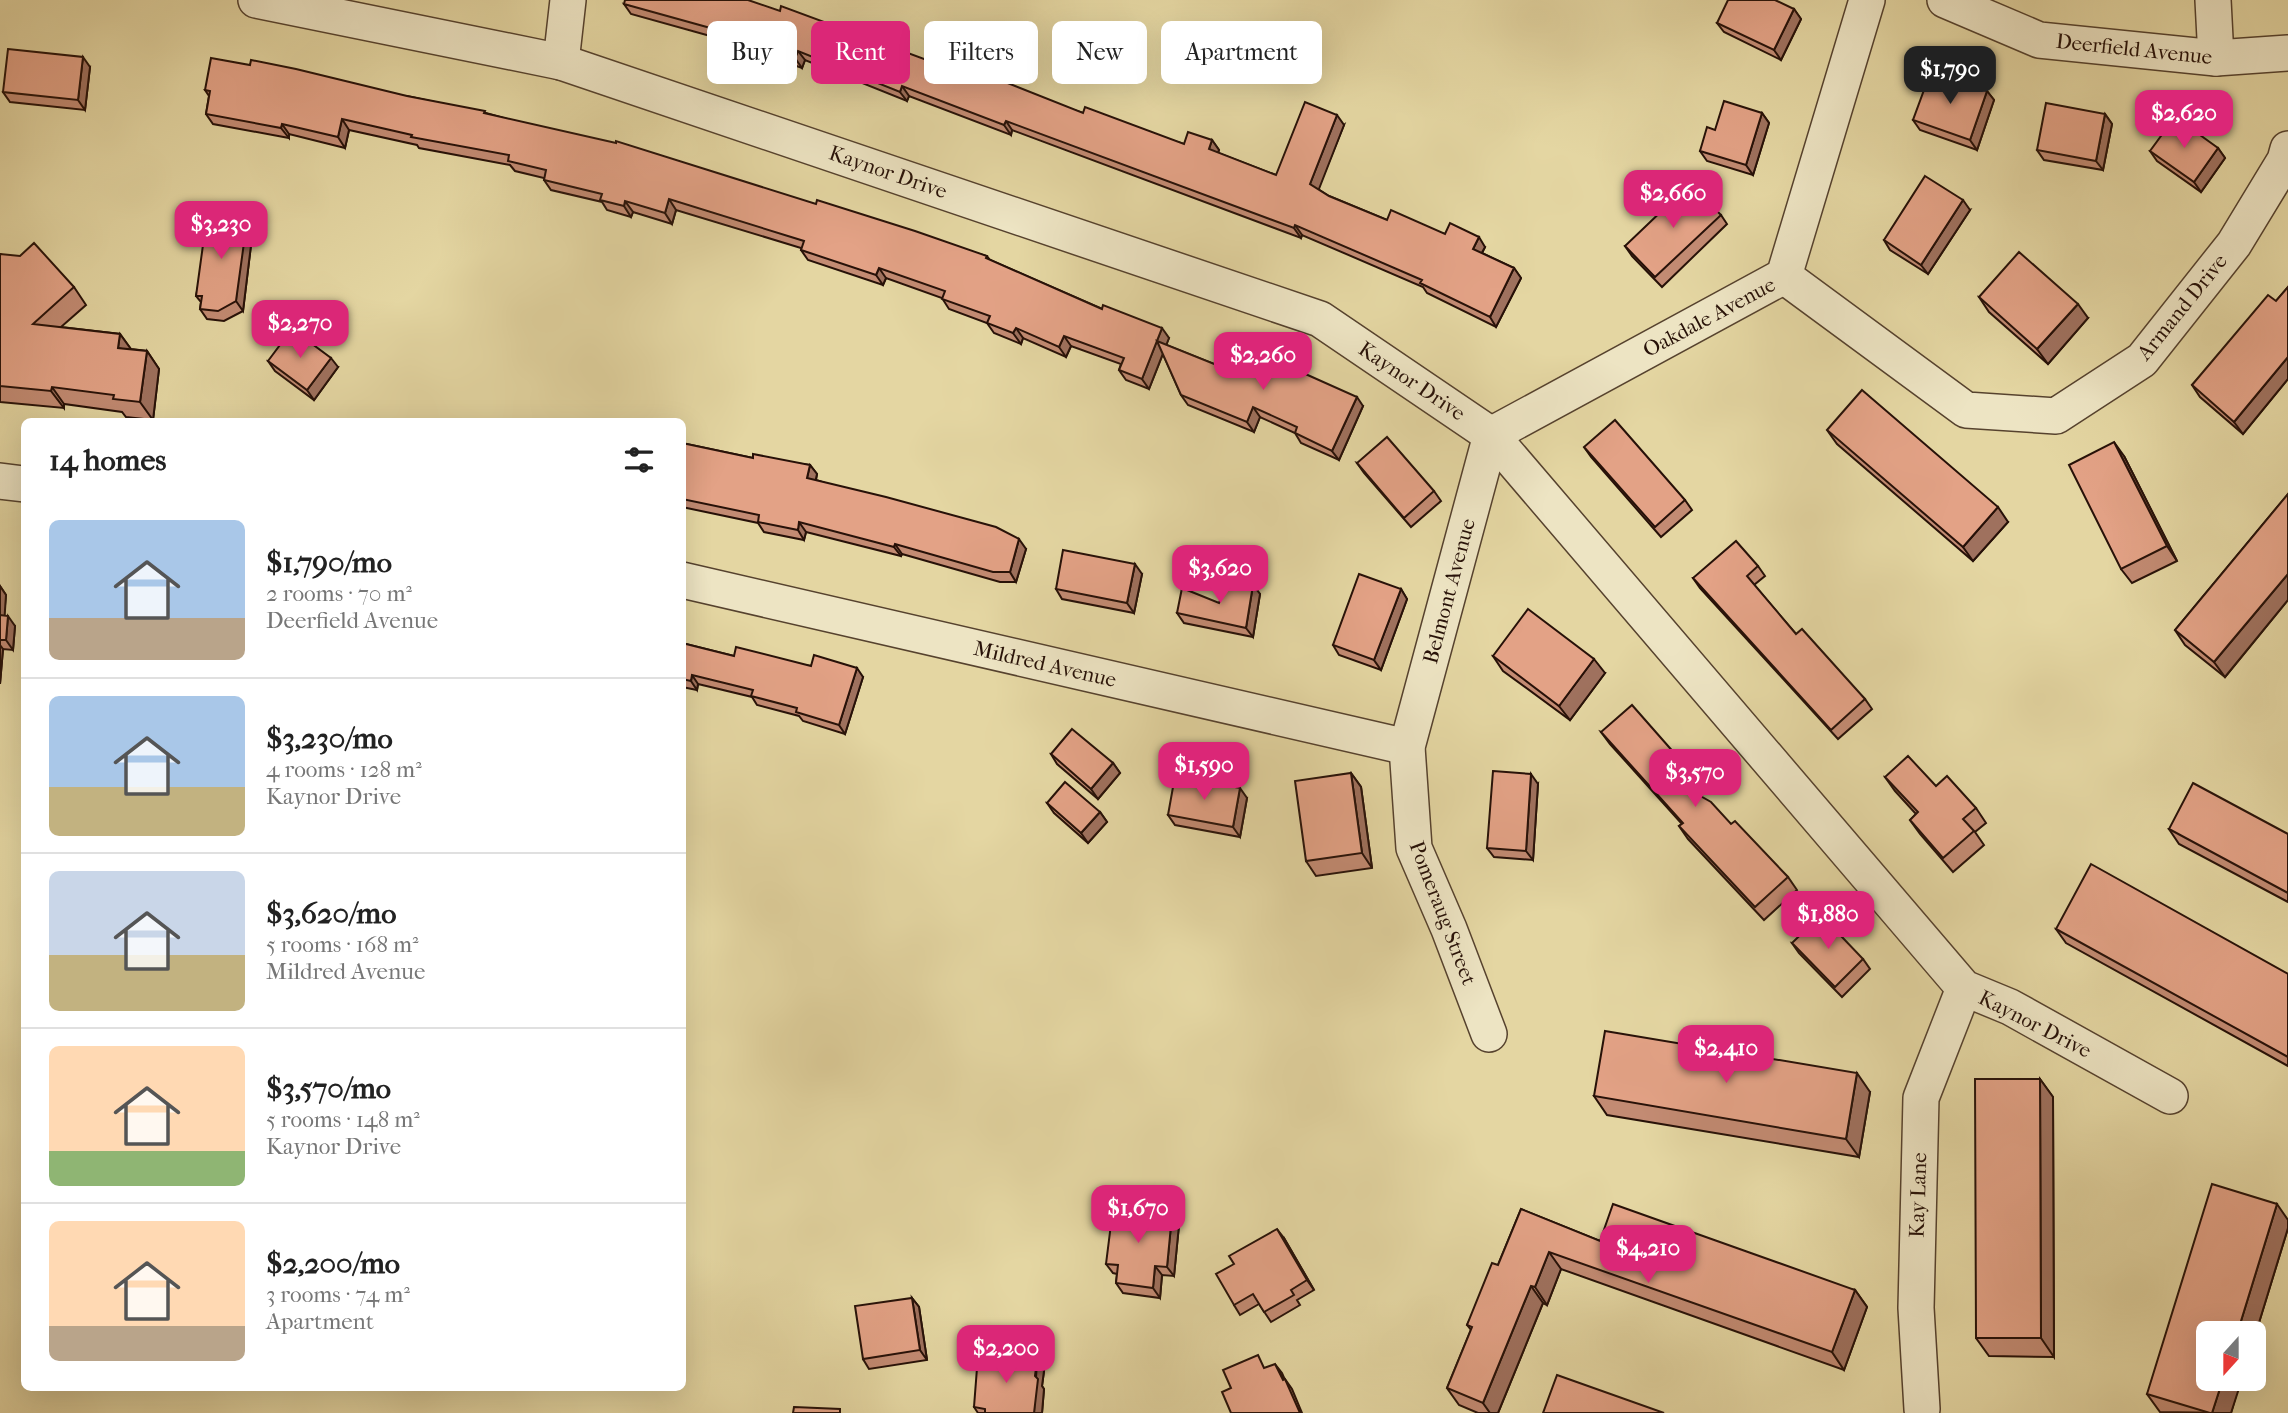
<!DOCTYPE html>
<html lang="en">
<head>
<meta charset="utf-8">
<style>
  :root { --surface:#fff; --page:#f2f2f2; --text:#222; --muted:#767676; --line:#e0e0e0; --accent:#db2777 }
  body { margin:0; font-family:"IM FELL French Canon",serif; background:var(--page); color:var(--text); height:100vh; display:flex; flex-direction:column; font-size:26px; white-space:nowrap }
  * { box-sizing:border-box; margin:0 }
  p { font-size:23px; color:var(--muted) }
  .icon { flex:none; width:38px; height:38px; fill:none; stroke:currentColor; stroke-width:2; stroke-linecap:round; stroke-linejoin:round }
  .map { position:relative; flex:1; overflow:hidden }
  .side { position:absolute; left:21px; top:418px; width:665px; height:973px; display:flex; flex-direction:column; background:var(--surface); border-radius:10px; box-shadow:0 7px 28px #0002 }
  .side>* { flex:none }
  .hud { position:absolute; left:707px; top:21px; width:665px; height:63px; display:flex; gap:14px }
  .needle { width:46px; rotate:201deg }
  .buttons { position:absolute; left:2196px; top:1321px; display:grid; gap:14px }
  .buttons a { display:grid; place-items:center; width:70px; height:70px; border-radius:10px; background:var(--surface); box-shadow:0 7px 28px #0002; font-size:35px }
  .price { position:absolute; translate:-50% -60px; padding:0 16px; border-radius:14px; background:var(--accent); color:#fff; font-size:23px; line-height:46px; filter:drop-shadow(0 2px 4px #0008) }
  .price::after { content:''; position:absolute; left:50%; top:42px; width:21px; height:16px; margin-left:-10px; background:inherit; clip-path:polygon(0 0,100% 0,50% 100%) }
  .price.on { background:#222; color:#fff }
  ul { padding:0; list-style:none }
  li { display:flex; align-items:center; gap:21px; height:175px; padding:0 28px }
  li+li { border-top:2px solid var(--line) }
  li span { display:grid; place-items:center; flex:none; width:196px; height:140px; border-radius:10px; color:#555 }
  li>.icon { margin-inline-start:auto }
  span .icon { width:84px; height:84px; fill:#fffc; stroke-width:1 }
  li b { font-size:30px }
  h2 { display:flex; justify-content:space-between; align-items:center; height:84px; padding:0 28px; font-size:30px }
  .tag { padding:0 24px; border-radius:10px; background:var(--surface); box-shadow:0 7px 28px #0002; font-size:24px; line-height:63px }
  .tag.on { background:var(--accent); color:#fff }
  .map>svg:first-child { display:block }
</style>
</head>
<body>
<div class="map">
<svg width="2288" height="1413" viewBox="0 0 2288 1413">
  <rect width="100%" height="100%" fill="#e4d6a2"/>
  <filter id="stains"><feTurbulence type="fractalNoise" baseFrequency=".00286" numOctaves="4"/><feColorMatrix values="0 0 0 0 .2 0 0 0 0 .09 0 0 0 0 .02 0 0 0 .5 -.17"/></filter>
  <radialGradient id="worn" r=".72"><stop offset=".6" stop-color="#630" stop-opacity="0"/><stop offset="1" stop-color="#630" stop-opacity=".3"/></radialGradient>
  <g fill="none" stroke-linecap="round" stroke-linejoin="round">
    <defs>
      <g id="street">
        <polyline points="256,0 561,62 1320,319 1491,435 1964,988 2010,1007 2170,1096"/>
        <polyline points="1945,0 2039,40 2216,58 2288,53"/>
        <polyline points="2213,0 2216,58"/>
        <polyline points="561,62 568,0"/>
        <polyline points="1784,276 1966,410 2056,416 2142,360 2234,244 2285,160 2288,149"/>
        <polyline points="0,481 24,484"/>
        <polyline points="682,580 1407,747"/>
        <polyline points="1489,1034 1449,929 1414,848 1407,747 1491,435 1784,276 1867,0"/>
        <polyline points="1922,1409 1916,1308 1921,1098 1964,988"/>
      </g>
    </defs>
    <use href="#street" stroke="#56422e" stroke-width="38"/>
    <use href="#street" stroke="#ede4c3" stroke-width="35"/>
  </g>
  <g fill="#c38b73" stroke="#271108" stroke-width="2">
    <polygon points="624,4 951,69 1083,113 1184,144 1212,140 1219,150 1218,153 1276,175 1344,125 1318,189 1329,196 1387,220 1445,234 1485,247 1482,253 1514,268 1521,278 1496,327 1427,293 1423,287 1302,235 1301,238 1012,130 1011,135 909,96 907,101 805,60 802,68 721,39 631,14"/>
    <polygon points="1794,9 1801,19 1781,60 1724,32 1717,23"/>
    <polygon points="90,67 85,110 10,102 3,92"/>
    <polygon points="205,90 407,96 486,113 987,256 990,260 1169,338 1166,345 1224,368 1363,406 1339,460 1301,443 1295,433 1260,417 1254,432 1188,405 1181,395 1163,354 1149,389 1126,380 1119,370 1121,364 1071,346 1066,357 1023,338 1021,344 994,333 987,323 949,309 942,298 886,278 883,285 808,260 801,250 801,248 676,210 672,224 633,212 631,217 607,210 602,202 551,190 544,180 544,178 515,171 510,165 419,148 417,145 349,130 345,148 289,134 289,138 213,124 206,114 209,96"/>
    <polygon points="1987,91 1994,100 1977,150 1920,130 1913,120"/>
    <polygon points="1762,113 1769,123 1753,175 1707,161 1700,151 1715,130"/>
    <polygon points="2105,114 2112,124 2103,170 2044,160 2037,150"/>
    <polygon points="2218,148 2225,158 2201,192 2157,161 2150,151"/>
    <polygon points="1970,210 1928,274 1890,250 1884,240"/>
    <polygon points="242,215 249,225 248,231 252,237 243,311 224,321 207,319 200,309 201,302 196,296 211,223"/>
    <polygon points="1721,215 1727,224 1662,287 1632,256 1625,246"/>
    <polygon points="0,254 74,287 86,305 61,327 120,334 131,349 147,351 159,369 153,420 126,417 122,412 64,404 64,408 0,402"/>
    <polygon points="2288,287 2288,379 2243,434 2200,397 2192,385 2276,301"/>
    <polygon points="1979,297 2088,318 2048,364 1989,312"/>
    <polygon points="268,361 338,367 314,400 275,371"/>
    <polygon points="1827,430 2008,522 1973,561 1837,444"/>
    <polygon points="682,443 753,458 810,465 817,474 816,480 1026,549 1016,582 1000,582 902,554 901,556 806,532 804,540 764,532 758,523 682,507"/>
    <polygon points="1584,447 1685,500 1692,510 1661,537 1591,457"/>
    <polygon points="2124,456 2177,561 2132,583 2121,569"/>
    <polygon points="1357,463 1434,491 1441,501 1411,527 1364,473"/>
    <polygon points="2288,494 2288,600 2225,677 2185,645 2175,630"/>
    <polygon points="1758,566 1765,576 1754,585 1796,634 1865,699 1872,709 1838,739 1700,588 1693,578"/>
    <polygon points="1142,574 1134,613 1062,599 1056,589"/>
    <polygon points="1253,585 1260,594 1253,637 1184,623 1177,613 1219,603"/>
    <polygon points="0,586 6,595 4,616 15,626 13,650 3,649 0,684"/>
    <polygon points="1401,589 1407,599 1381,670 1339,655 1333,645"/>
    <polygon points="682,643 734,656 811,666 863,677 845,734 803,721 799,716 757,705 752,697 698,684 697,690 682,687"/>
    <polygon points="1493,656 1605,673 1570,720 1503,671"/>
    <polygon points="1601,732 1683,763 1692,775 1681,785 1731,824 1788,877 1797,890 1764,920 1688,839 1679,826 1682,824 1610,744"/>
    <polygon points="1051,754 1113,763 1120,773 1098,799 1057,764"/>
    <polygon points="1351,773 1361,787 1372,868 1316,876 1306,861"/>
    <polygon points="1885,777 1936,786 1976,808 1986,823 1975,832 1984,845 1953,872 1920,834 1910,820 1916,814 1895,791"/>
    <polygon points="1538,784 1533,860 1494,857 1487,848"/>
    <polygon points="1247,798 1240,837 1175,825 1168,815"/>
    <polygon points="1047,803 1100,812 1107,822 1088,843 1054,813"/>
    <polygon points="2169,829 2288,834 2288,902 2179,844"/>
    <polygon points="2056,929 2288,974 2288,1066 2066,943"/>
    <polygon points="1792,943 1863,959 1870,969 1842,997 1799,953"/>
    <polygon points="2040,1079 2053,1097 2054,1357 1989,1356 1976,1338"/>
    <polygon points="1870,1092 1859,1157 1607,1115 1594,1096"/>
    <polygon points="1521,1209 1600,1241 1855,1290 1867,1307 1844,1370 1561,1269 1547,1305 1543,1303 1498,1413 1478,1413 1459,1405 1447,1388 1471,1330 1467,1325 1498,1265"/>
    <polygon points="1172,1215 1179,1225 1174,1276 1162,1275 1160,1298 1123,1293 1116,1283 1117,1274 1113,1273 1106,1264"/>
    <polygon points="2288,1220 2288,1228 2254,1339 2254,1334 2231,1413 2160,1412 2147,1394"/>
    <polygon points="1284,1238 1314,1290 1297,1300 1300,1305 1271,1322 1259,1304 1240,1315 1234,1305"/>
    <polygon points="912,1298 919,1307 927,1360 869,1369 863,1359"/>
    <polygon points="1044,1371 1042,1386 1044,1389 1042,1413 978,1413 974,1407"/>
  </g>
  <g fill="#9f715e" stroke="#271108" stroke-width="2">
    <polygon points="1794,9 1801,19 1781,60 1774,50"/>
    <polygon points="798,51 805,60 802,68 795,58"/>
    <polygon points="83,57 90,67 85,110 78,100"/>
    <polygon points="902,86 909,96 907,101 900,92"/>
    <polygon points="1987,91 1994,100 1977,150 1970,140"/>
    <polygon points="1762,113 1769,123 1753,175 1746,165"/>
    <polygon points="2105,114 2112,124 2103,170 2096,161"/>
    <polygon points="1337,115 1344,125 1317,194 1310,184"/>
    <polygon points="342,119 349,130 345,148 338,137"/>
    <polygon points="1006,121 1012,130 1011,135 1004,125"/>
    <polygon points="282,124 289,134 289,138 281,128"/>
    <polygon points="1212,140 1219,150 1215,159 1209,149"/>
    <polygon points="2218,148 2225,158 2201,192 2194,182"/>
    <polygon points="669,199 676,210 672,224 665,213"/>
    <polygon points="1963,200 1970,210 1928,274 1921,265"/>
    <polygon points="625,201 633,212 631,217 624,206"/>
    <polygon points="242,215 249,225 248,231 252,237 243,311 236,301 240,227"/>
    <polygon points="1295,225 1302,235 1301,238 1294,228"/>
    <polygon points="1479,237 1485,247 1479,258 1473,249"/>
    <polygon points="879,268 886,278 883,285 876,275"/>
    <polygon points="1514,268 1521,278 1496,327 1490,317"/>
    <polygon points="2078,304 2088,318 2048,364 2037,349"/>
    <polygon points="1016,328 1023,338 1021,344 1013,333"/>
    <polygon points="1162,328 1169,338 1149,389 1142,379"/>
    <polygon points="120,334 133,352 118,348"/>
    <polygon points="1064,336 1071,346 1066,357 1059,347"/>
    <polygon points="147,351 159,369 153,420 140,402"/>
    <polygon points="2288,357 2288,379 2243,434 2234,422"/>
    <polygon points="331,358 338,367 314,400 307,390"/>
    <polygon points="52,387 64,404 64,408 51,391"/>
    <polygon points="1357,397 1363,406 1339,460 1332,451"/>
    <polygon points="1253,407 1260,417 1254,432 1247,422"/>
    <polygon points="2114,442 2124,456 2177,561 2167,546"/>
    <polygon points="810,465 817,474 814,488 807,478"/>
    <polygon points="1998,507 2008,522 1973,561 1963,547"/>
    <polygon points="799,522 806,532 804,540 798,530"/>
    <polygon points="1019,539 1026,549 1016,582 1010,572"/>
    <polygon points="895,544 902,554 901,556 894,547"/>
    <polygon points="1135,564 1142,574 1134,613 1127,603"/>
    <polygon points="2288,574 2288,600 2225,677 2214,662"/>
    <polygon points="1253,585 1260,594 1253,637 1246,628"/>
    <polygon points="0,586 6,595 4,625 0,619"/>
    <polygon points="1401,589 1407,599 1381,670 1374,660"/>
    <polygon points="8,616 15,626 13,650 6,640"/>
    <polygon points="0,645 3,649 0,684"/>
    <polygon points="1594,659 1605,673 1570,720 1559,706"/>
    <polygon points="857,668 863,677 845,734 839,725"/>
    <polygon points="692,675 698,684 697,690 691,681"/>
    <polygon points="1113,763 1120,773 1098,799 1091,789"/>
    <polygon points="1351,773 1361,787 1372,868 1362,853"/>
    <polygon points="1531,774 1538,784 1533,860 1526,851"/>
    <polygon points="1240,788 1247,798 1240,837 1233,827"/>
    <polygon points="1100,812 1107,822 1088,843 1081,833"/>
    <polygon points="1857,1073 1870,1092 1859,1157 1846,1139"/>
    <polygon points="2040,1079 2053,1097 2054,1357 2041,1338"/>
    <polygon points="2277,1204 2288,1220 2288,1228 2254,1339 2254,1334 2237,1334"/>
    <polygon points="1172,1215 1179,1225 1174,1276 1167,1267"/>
    <polygon points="1277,1229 1284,1238 1314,1290 1307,1280"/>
    <polygon points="1549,1252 1561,1269 1547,1305 1535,1287"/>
    <polygon points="1155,1266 1162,1275 1160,1298 1153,1288"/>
    <polygon points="1531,1286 1543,1303 1498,1413 1490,1413 1483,1403"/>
    <polygon points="1855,1290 1867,1307 1844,1370 1832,1352"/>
    <polygon points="912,1298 919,1307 927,1360 920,1350"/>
    <polygon points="1037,1361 1044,1371 1042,1386 1044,1389 1042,1413 1034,1413"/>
    <polygon points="1275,1364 1282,1373 1289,1389 1285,1379 1292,1389 1302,1413 1300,1413"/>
    <polygon points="2223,1379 2242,1379 2231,1413 2212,1413"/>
  </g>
  <g fill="#e3a286" stroke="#271108" stroke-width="2">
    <polygon points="625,0 748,0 780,11 781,6 951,69 953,64 994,80 995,78 1083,113 1085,107 1184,144 1188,132 1212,140 1209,149 1276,175 1305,102 1337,115 1310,184 1329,196 1387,220 1391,210 1445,234 1450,223 1479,237 1473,249 1514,268 1490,317 1420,283 1422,280 1295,225 1294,228 1006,121 1004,125 902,86 900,92 798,51 795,58 714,29 624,4"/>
    <polygon points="1728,0 1775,0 1794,9 1774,50 1717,23"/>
    <polygon points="8,49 83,57 78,100 3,92"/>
    <polygon points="211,58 250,65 251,60 296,69 407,96 485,111 484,113 616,143 616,141 816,204 817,200 915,231 987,256 986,258 1102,309 1103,305 1162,328 1142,379 1119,370 1124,358 1064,336 1059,347 1016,328 1013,333 987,323 990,316 942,299 945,291 879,268 876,275 801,250 804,241 669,199 665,213 625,201 624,206 600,200 602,194 544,180 546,170 508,161 509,155 411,137 412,135 342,119 338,137 282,124 281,128 206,114 210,91 205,90"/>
    <polygon points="1931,71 1987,91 1970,140 1913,120"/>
    <polygon points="1724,101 1762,113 1746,165 1700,151 1707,127 1715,130"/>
    <polygon points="2046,103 2105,114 2096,161 2037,150"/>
    <polygon points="2175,117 2218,148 2194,182 2150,151"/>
    <polygon points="1925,176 1963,200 1921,265 1884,240"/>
    <polygon points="1690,184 1721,215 1655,277 1625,246"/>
    <polygon points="212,211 242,215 240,227 246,228 236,301 218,311 200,309 202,296 196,296 206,223 211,223"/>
    <polygon points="34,243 74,287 33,324 120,334 118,348 147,351 140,402 113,399 114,395 52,387 51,391 0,386 0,254 20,256"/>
    <polygon points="2019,252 2078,304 2037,349 1979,297"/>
    <polygon points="2288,287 2288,357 2234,422 2192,385 2268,295 2276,301"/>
    <polygon points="292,329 331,358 307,390 268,361"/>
    <polygon points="1157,341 1224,368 1233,346 1292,368 1357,397 1332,451 1295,433 1297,427 1253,407 1247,422 1181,395"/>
    <polygon points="1862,390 1998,507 1963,547 1827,430"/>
    <polygon points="1615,420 1685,500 1655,527 1584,447"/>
    <polygon points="1387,437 1434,491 1404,518 1357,463"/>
    <polygon points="2114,442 2167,546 2121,569 2069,465"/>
    <polygon points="682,443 753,458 753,454 810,465 807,478 886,497 996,527 1019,539 1010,572 993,572 895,544 894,547 799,522 798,530 758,522 759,515 682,499"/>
    <polygon points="2288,494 2288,574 2214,662 2175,630"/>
    <polygon points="1736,541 1758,566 1747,576 1796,634 1802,629 1865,699 1831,730 1693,578"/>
    <polygon points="1063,550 1135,564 1127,603 1056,589"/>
    <polygon points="1359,574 1401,589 1374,660 1333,645"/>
    <polygon points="1229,580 1253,585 1246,628 1177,613 1182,588 1219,603"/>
    <polygon points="1528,609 1594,659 1559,706 1493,656"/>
    <polygon points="0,615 8,616 6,640 0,640"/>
    <polygon points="682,643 734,656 736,647 811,666 814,655 857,668 839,725 796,712 797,708 751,696 753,690 692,675 691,681 682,679"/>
    <polygon points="1632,705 1683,763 1667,777 1711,802 1731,824 1735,821 1788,877 1755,907 1679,826 1683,823 1601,732"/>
    <polygon points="1072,729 1113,763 1091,789 1051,754"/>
    <polygon points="1908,756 1936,786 1947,776 1976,808 1963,819 1974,831 1943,858 1910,820 1918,812 1885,777"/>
    <polygon points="1493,771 1531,774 1526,851 1487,848"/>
    <polygon points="1351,773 1362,853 1306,861 1295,781"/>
    <polygon points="1175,776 1240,788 1233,827 1168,815"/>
    <polygon points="1065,782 1100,812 1081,833 1047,803"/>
    <polygon points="2193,783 2288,834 2288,893 2169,829"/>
    <polygon points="2091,864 2288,974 2288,1057 2056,929"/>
    <polygon points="1821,915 1863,959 1835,987 1792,943"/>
    <polygon points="1605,1031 1857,1073 1846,1139 1594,1096"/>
    <polygon points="1975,1079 2040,1079 2041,1338 1976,1338"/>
    <polygon points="2212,1184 2277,1204 2237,1334 2208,1334 2208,1379 2223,1379 2212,1413 2210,1413 2147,1394"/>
    <polygon points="1613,1204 1855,1290 1832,1352 1549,1252 1535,1287 1531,1286 1483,1403 1447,1388 1472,1327 1467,1325 1492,1263 1498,1265 1521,1209 1600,1241"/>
    <polygon points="1113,1208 1172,1215 1167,1267 1155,1266 1153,1288 1116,1283 1118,1265 1106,1264"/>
    <polygon points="1277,1229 1307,1280 1291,1290 1294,1295 1264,1312 1253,1294 1234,1305 1216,1274 1234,1264 1229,1256"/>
    <polygon points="912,1298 920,1350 863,1359 855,1306"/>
    <polygon points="978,1355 1037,1361 1035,1376 1038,1379 1034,1413 985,1413 985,1409 974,1407"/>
    <polygon points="1258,1355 1264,1368 1275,1364 1283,1380 1285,1379 1300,1413 1231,1413 1222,1392 1231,1388 1223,1370"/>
    <polygon points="1557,1375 1664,1413 1543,1413"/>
    <polygon points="794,1407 840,1409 840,1413 793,1413"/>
  </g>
  <g text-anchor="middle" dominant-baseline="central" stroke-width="5" stroke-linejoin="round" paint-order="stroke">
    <g font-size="21" fill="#271108" stroke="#ede4c3">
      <text transform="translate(2134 49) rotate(6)">Deerfield Avenue</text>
      <text transform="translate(888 172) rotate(19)">Kaynor Drive</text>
      <text transform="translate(2182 307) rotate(-51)">Armand Drive</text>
      <text transform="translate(1709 317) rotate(-28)">Oakdale Avenue</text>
      <text transform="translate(1412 381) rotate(34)">Kaynor Drive</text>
      <text transform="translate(1449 591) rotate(-75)">Belmont Avenue</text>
      <text transform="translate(1045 664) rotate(13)">Mildred Avenue</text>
      <text transform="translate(1443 913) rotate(69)">Pomeraug Street</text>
      <text transform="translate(2035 1024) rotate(27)">Kaynor Drive</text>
      <text transform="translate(1918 1195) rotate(-88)">Kay Lane</text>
    </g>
  </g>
  <rect width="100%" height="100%" filter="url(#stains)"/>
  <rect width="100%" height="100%" fill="url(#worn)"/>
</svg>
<div class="buttons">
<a><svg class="needle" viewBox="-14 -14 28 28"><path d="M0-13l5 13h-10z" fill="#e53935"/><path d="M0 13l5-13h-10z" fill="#767676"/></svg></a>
</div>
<b class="price on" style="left:1950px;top:106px">$1,790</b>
<b class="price" style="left:2184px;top:150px">$2,620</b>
<b class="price" style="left:1673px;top:230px">$2,660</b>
<b class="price" style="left:221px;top:261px">$3,230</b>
<b class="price" style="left:300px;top:360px">$2,270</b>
<b class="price" style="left:1263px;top:392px">$2,260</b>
<b class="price" style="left:1220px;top:605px">$3,620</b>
<b class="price" style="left:1204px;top:802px">$1,590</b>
<b class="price" style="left:1695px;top:809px">$3,570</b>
<b class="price" style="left:1828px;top:951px">$1,880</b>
<b class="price" style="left:1726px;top:1085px">$2,410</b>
<b class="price" style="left:1138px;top:1245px">$1,670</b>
<b class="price" style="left:1648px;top:1285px">$4,210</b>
<b class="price" style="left:1006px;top:1385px">$2,200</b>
<div class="hud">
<a class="tag">Buy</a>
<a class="tag on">Rent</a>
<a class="tag">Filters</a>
<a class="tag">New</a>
<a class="tag">Apartment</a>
</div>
<section class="side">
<h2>14 homes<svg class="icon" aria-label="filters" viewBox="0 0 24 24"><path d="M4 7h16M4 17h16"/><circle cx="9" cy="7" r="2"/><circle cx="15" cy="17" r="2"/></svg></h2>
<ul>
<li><span style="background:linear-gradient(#a9c7e8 70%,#b9a48a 0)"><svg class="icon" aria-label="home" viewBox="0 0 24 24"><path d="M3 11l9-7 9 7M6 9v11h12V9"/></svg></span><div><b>$1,790/mo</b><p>2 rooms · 70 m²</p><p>Deerfield Avenue</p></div></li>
<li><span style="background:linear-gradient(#a9c7e8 65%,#c2b280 0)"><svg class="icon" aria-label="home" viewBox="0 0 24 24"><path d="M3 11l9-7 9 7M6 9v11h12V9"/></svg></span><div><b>$3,230/mo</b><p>4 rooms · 128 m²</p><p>Kaynor Drive</p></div></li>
<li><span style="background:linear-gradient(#c9d6e8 60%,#c2b280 0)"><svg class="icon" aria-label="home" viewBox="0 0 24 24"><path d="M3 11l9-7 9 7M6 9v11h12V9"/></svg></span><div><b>$3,620/mo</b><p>5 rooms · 168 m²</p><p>Mildred Avenue</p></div></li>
<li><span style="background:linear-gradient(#ffd9b3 75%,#8fb573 0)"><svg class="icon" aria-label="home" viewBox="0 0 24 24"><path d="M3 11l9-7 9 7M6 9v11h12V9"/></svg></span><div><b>$3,570/mo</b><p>5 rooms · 148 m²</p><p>Kaynor Drive</p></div></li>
<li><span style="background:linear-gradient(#ffd9b3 75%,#b9a48a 0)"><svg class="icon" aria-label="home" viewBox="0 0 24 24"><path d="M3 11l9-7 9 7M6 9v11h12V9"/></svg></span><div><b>$2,200/mo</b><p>3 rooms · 74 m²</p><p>Apartment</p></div></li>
</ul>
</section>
</div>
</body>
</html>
